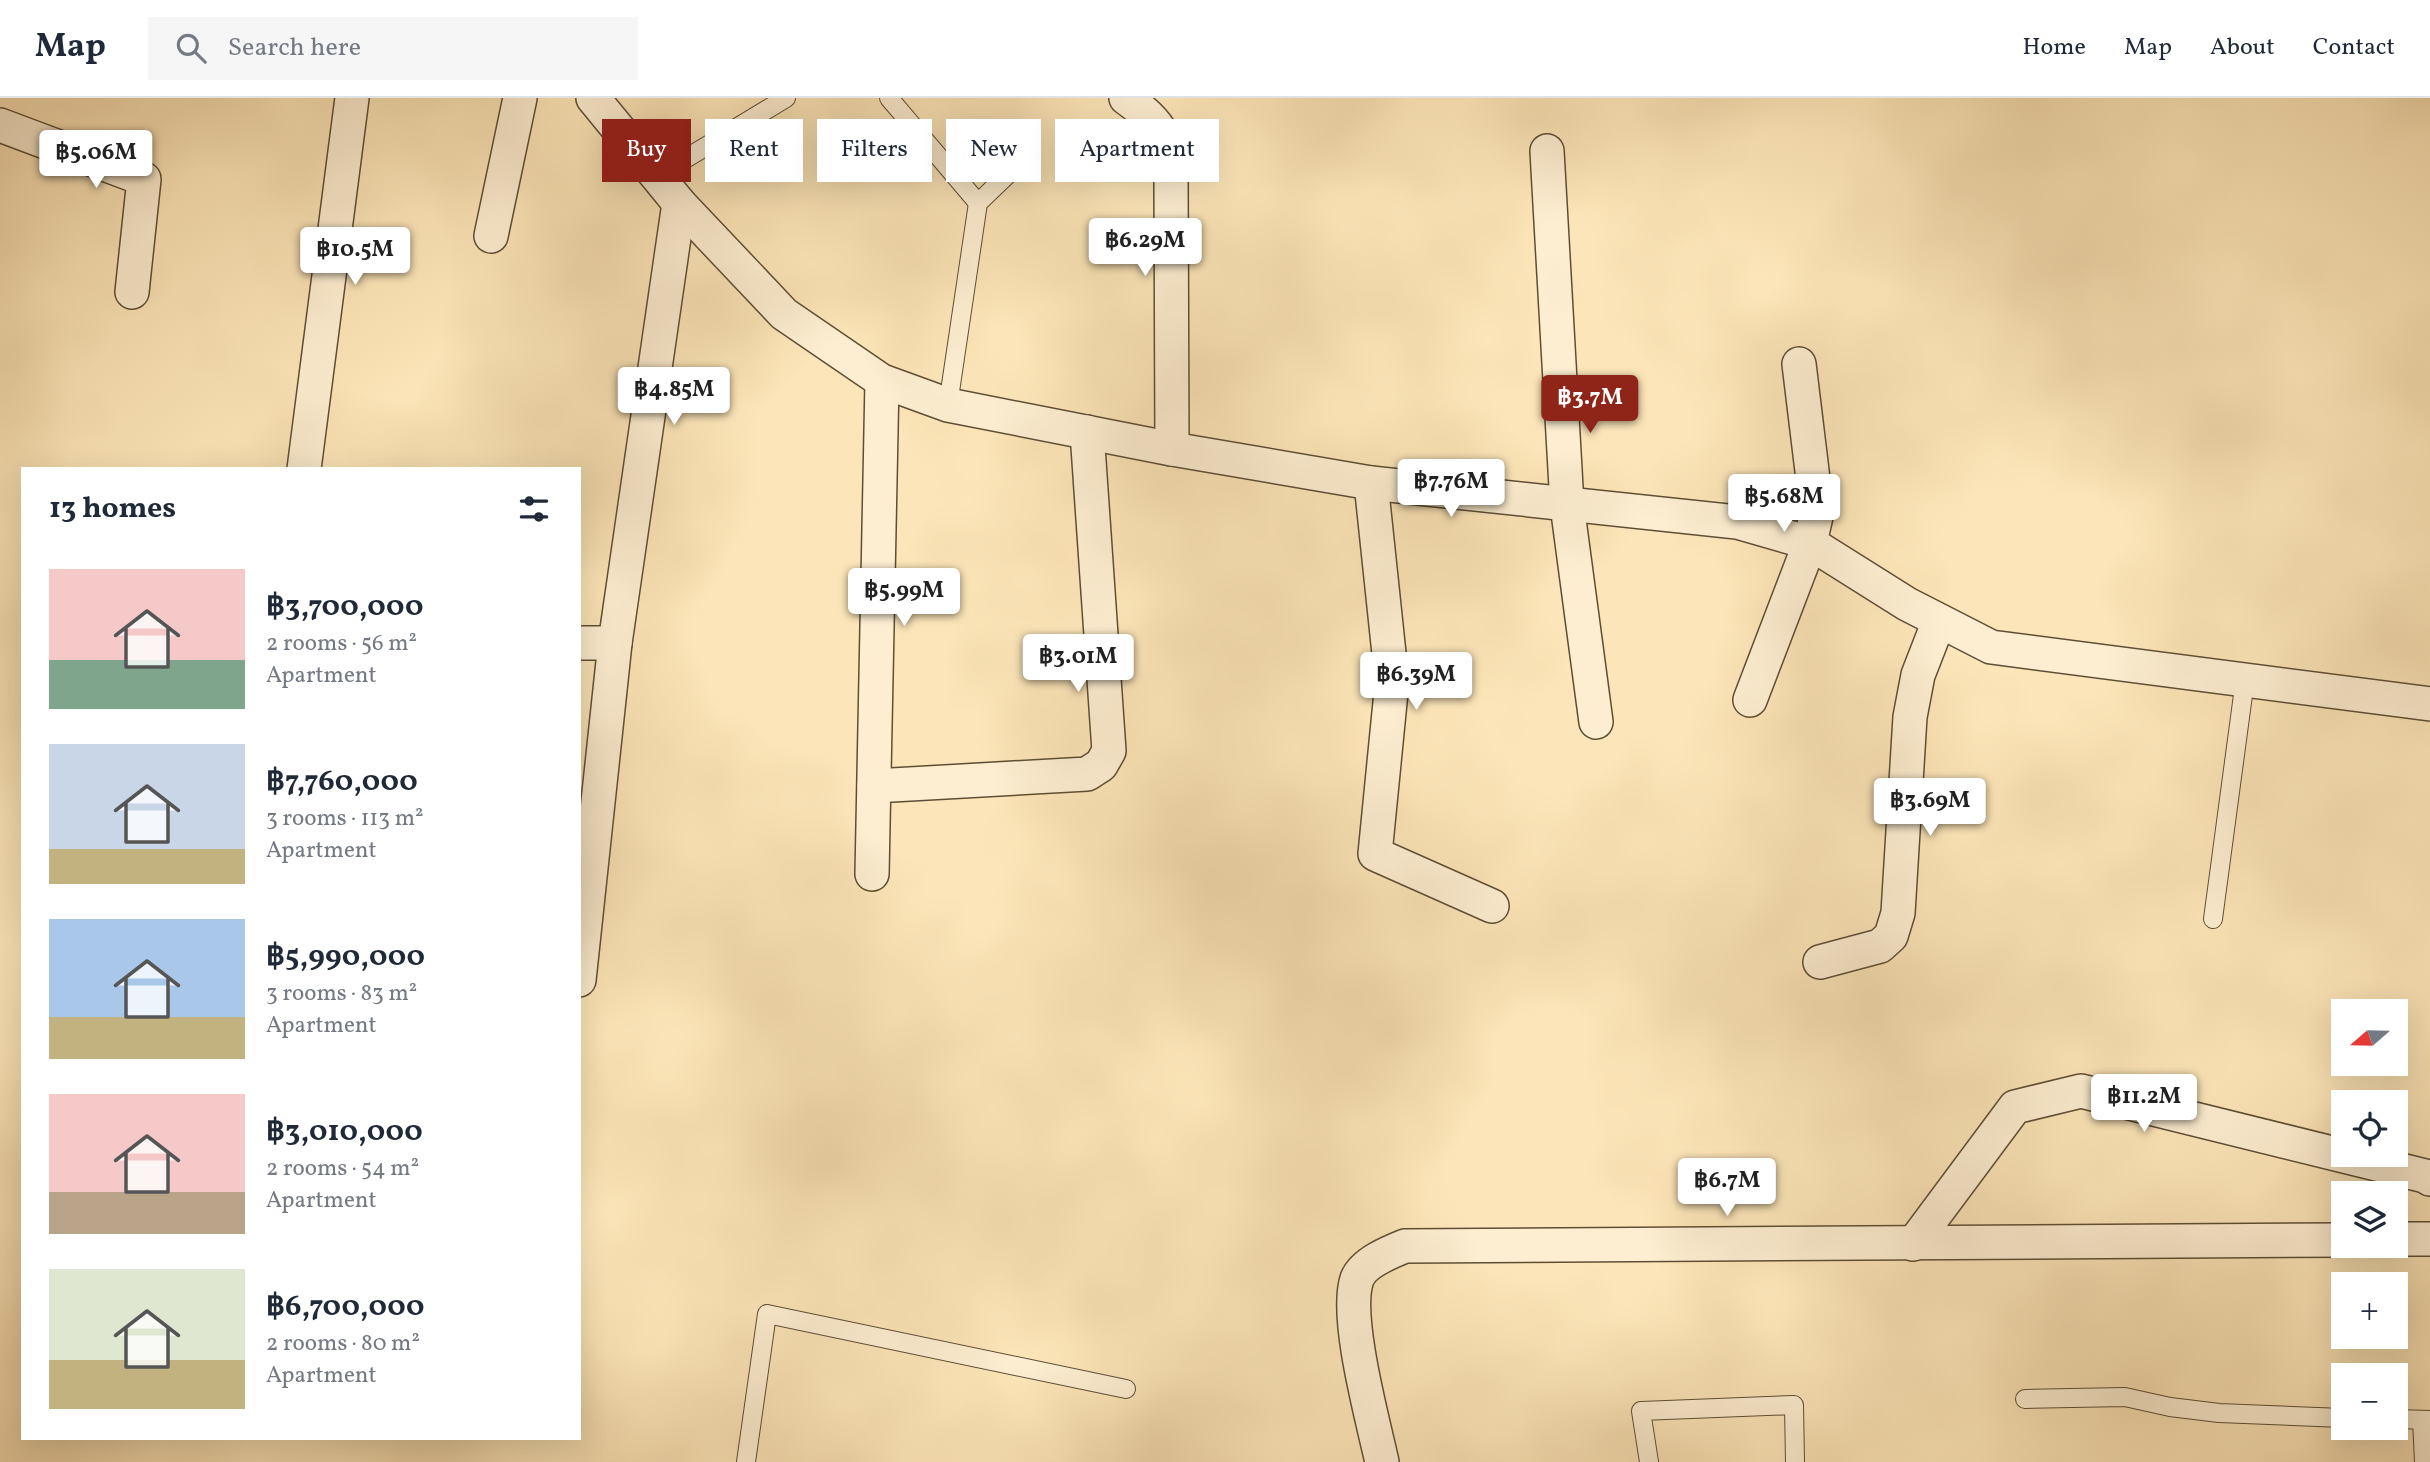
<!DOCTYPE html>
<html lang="en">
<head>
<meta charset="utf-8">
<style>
  :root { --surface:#fff; --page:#f6f6f7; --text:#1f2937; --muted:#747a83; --line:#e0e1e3; --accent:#8f2418 }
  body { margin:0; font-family:Vollkorn,serif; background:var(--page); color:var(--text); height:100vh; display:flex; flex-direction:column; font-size:26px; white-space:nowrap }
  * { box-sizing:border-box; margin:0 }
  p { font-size:23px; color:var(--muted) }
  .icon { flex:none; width:38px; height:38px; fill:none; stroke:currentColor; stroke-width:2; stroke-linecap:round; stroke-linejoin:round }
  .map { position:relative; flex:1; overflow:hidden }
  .side { position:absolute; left:21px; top:369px; width:560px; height:973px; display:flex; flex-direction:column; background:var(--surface); border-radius:0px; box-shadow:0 7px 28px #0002 }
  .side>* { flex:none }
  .hud { position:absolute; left:602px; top:21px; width:665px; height:63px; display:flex; gap:14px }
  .needle { width:46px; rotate:250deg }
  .tools { position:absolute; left:2331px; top:901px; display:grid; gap:14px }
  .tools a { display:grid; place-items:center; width:77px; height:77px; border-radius:0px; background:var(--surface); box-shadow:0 7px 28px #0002; font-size:35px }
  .price { position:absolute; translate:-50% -60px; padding:0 16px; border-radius:7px; background:#fff; color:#222; font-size:23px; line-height:46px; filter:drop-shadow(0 2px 4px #0008) }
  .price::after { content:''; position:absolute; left:50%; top:42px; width:21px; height:16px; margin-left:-10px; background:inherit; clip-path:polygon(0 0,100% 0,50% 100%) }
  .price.selected { background:var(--accent); color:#fff }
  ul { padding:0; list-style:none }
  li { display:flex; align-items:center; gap:21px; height:175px; padding:0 28px }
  li span { display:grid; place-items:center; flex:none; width:196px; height:140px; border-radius:0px; color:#555 }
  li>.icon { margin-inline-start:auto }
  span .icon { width:84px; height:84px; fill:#fffc; stroke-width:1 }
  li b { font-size:30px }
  h2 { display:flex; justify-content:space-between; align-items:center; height:84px; padding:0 28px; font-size:30px }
  .chip { padding:0 24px; border-radius:0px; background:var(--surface); box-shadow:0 7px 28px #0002; font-size:24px; line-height:63px }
  .chip.selected { background:var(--accent); color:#fff }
  header { display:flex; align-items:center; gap:42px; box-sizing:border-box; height:98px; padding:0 35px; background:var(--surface); border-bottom:2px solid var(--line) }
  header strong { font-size:33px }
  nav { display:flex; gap:38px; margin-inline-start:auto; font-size:24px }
  .search { width:490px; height:63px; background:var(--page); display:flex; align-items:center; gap:18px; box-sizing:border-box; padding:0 24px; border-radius:0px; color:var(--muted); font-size:26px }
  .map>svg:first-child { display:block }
</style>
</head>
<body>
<header>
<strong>Map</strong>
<div class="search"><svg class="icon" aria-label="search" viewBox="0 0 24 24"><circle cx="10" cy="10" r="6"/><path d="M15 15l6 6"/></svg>Search here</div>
<nav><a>Home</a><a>Map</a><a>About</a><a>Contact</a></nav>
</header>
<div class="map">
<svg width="2430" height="1364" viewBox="0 0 2430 1364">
  <rect width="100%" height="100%" fill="#fce5b8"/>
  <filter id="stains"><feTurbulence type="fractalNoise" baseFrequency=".00286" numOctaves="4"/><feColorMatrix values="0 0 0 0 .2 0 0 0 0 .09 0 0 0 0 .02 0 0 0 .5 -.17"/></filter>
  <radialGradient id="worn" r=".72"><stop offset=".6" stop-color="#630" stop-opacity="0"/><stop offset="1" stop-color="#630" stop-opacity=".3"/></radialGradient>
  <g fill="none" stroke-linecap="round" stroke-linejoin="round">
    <defs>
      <g id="service">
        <polyline points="889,0 978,105"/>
        <polyline points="657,78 786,0"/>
        <polyline points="948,307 978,105 1029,56"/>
        <polyline points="2213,821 2245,582"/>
        <polyline points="2025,1301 2125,1299 2170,1309 2219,1315 2343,1320"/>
        <polyline points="2396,1321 2430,1322"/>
        <polyline points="2422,1322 2424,1364"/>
        <polyline points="746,1364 767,1216 1126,1291"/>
        <polyline points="1649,1364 1641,1313 1794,1307 1795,1364"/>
      </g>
      <g id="minor">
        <polyline points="593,0 679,105 784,216 882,283 948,307 1172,351 1371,385 1737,424 1810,445 1907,506 1991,549 2430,606"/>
        <path d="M1126,0C1158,23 1168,36 1171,76L1172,351"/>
        <polyline points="0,27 144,81 132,194"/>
        <polyline points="1547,53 1567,407 1596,624"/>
        <polyline points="491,138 520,0"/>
        <polyline points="304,371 352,0"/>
        <polyline points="1371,385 1392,584 1375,756 1492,808"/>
        <polyline points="579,545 615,545"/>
        <polyline points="1750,602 1810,445 1817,414 1799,266"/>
        <polyline points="874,688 1087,676 1101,667 1109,653 1087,334"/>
        <polyline points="872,776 882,283"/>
        <polyline points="1820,864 1880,848 1891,838 1898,815 1910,619 1918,577 1939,523"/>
        <polyline points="579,882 615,545 679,105"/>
        <polyline points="2396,1141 2430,1141"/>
        <polyline points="1913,1146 2015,1009 2081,993 2425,1078 2430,1081"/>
        <path d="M1382,1364C1373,1323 1344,1218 1357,1181C1363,1165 1390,1154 1405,1148L2343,1142"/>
      </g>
    </defs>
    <use href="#service" stroke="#5e4e35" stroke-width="20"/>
    <use href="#minor" stroke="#5e4e35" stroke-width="36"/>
    <use href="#service" stroke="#fdeed1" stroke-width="18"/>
    <use href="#minor" stroke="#fdeed1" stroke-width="33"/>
  </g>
  <rect width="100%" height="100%" filter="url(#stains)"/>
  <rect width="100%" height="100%" fill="url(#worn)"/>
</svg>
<div class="tools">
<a><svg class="needle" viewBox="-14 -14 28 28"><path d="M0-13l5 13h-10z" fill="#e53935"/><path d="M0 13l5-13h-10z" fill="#747a83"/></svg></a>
<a><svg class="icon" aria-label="locate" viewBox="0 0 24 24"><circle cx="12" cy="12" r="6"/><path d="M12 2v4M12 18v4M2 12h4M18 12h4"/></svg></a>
<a><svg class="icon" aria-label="layers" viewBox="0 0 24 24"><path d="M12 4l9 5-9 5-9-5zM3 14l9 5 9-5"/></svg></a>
<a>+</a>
<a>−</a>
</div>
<b class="price" style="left:96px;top:92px">฿5.06M</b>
<b class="price" style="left:1145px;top:180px">฿6.29M</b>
<b class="price" style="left:355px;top:189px">฿10.5M</b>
<b class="price" style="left:674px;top:329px">฿4.85M</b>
<b class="price selected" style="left:1590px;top:337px">฿3.7M</b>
<b class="price" style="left:1451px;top:421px">฿7.76M</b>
<b class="price" style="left:1784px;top:436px">฿5.68M</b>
<b class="price" style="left:904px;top:530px">฿5.99M</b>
<b class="price" style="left:1078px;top:596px">฿3.01M</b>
<b class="price" style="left:1416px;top:614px">฿6.39M</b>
<b class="price" style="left:1930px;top:740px">฿3.69M</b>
<b class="price" style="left:2144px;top:1036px">฿11.2M</b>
<b class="price" style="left:1727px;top:1120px">฿6.7M</b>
<div class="hud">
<a class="chip selected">Buy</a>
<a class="chip">Rent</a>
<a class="chip">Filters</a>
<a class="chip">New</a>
<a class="chip">Apartment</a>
</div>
<section class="side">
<h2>13 homes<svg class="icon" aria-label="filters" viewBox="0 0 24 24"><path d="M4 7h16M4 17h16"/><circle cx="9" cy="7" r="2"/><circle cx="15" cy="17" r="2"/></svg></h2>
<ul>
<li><span style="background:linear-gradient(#f6c9c9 65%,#7fa58c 0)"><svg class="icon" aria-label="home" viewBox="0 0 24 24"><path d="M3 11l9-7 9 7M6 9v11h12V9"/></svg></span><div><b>฿3,700,000</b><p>2 rooms · 56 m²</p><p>Apartment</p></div></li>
<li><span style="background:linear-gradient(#c9d6e8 75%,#c2b280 0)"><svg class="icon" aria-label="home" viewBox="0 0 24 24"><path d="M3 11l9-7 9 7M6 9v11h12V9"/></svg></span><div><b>฿7,760,000</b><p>3 rooms · 113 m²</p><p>Apartment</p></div></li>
<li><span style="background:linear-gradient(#a9c7e8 70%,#c2b280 0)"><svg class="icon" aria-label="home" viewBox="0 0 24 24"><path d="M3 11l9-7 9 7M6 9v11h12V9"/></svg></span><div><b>฿5,990,000</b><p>3 rooms · 83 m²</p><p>Apartment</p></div></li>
<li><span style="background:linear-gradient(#f6c9c9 70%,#b9a48a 0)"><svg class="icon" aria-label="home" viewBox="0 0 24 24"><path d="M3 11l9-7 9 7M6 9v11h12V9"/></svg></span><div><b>฿3,010,000</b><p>2 rooms · 54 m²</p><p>Apartment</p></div></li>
<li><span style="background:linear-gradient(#dfe7d0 65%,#c2b280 0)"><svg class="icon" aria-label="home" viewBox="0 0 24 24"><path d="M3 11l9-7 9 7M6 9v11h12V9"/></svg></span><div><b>฿6,700,000</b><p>2 rooms · 80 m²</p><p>Apartment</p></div></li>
</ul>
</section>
</div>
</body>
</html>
